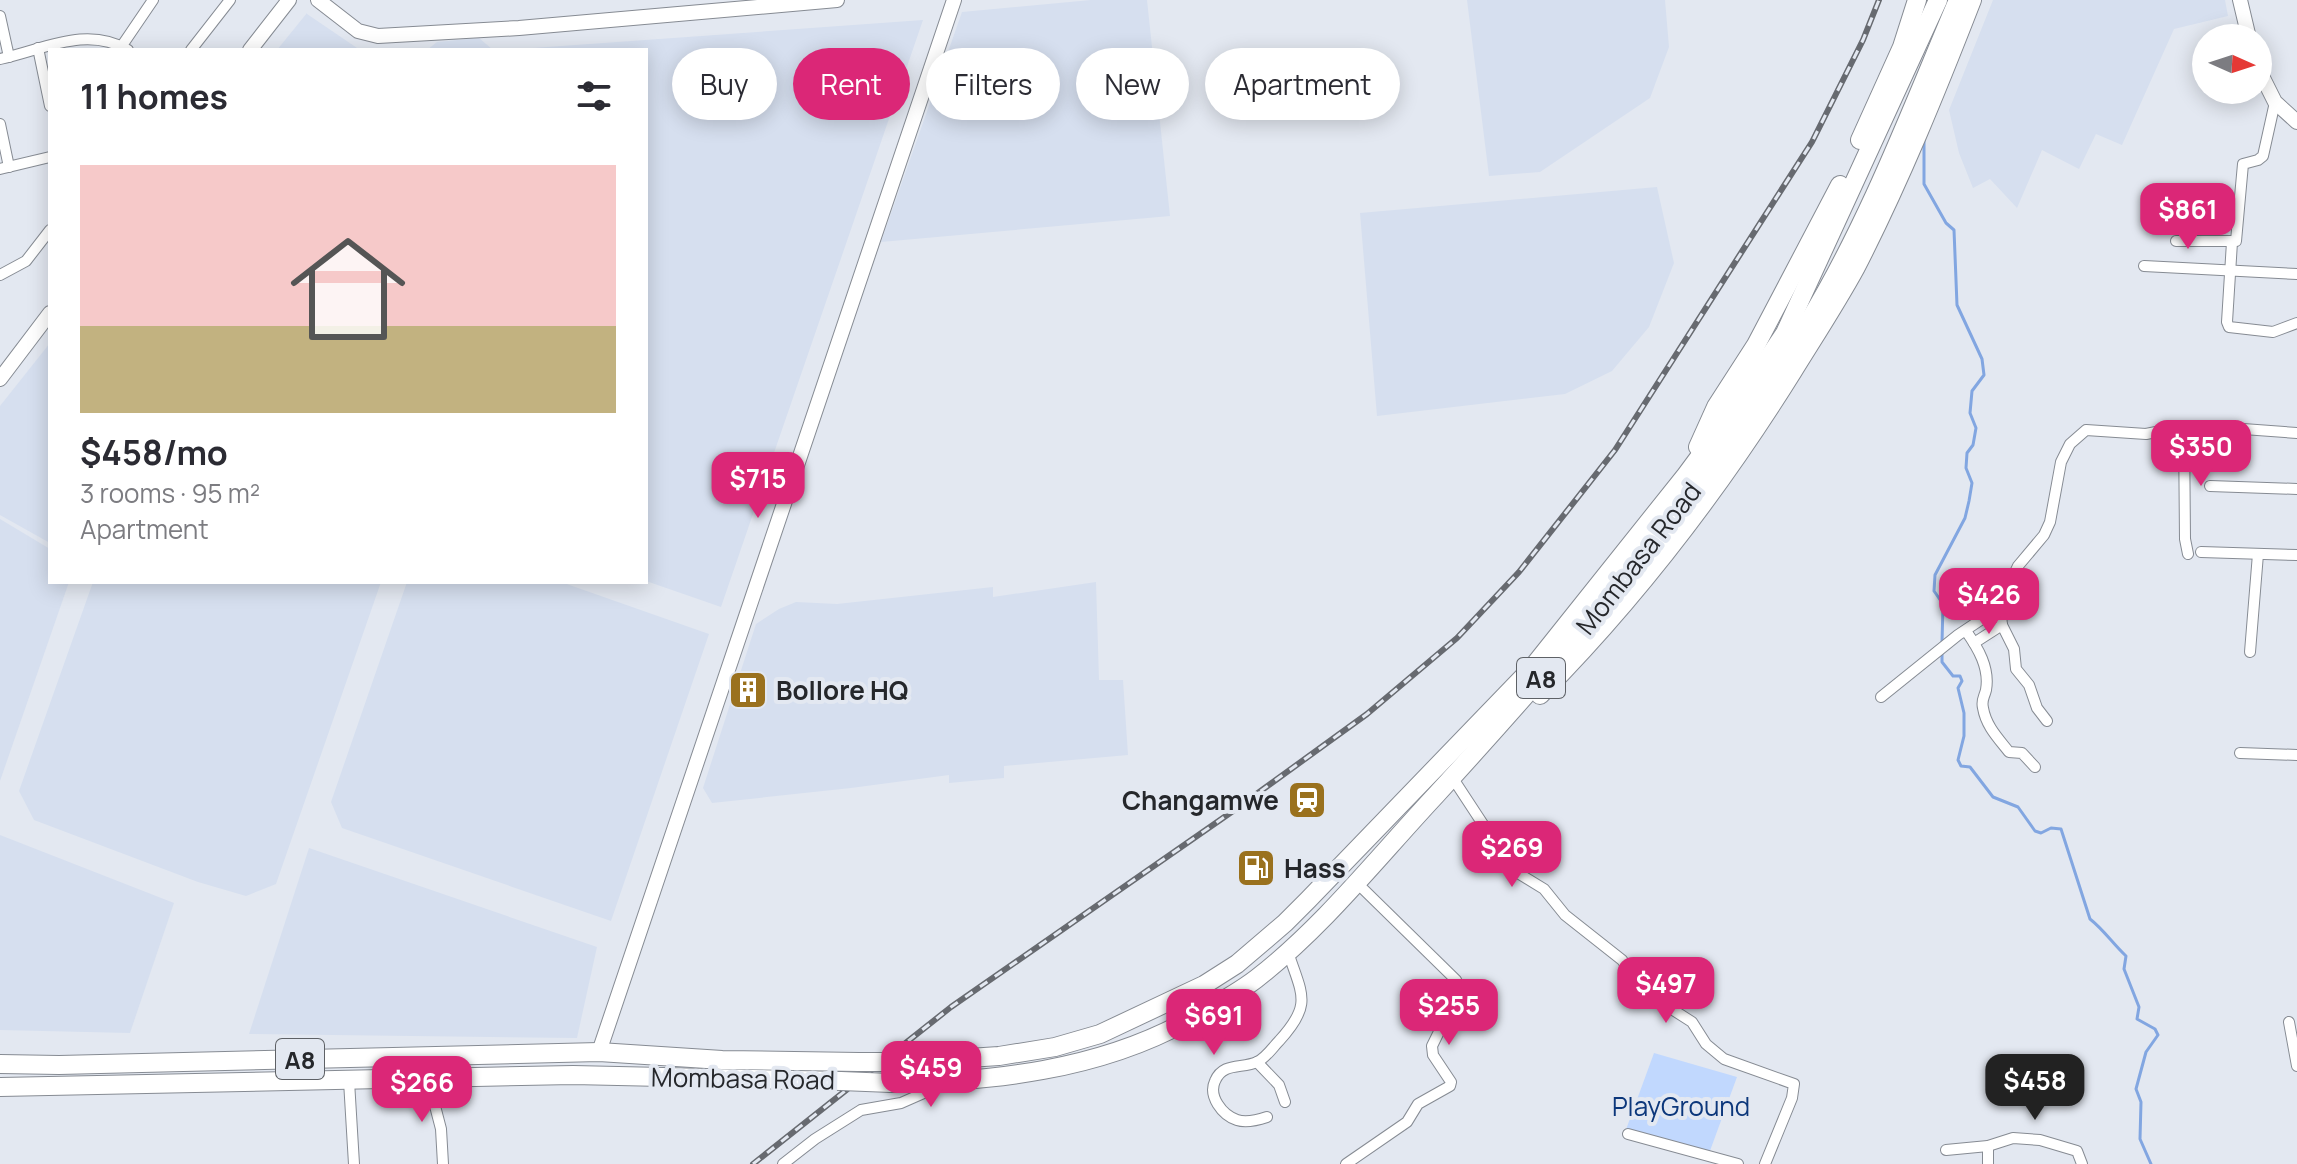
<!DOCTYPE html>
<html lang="en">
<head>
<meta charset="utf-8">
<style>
  :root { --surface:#fff; --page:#f7f7f7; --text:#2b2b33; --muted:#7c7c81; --accent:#db2777 }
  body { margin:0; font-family:Manrope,sans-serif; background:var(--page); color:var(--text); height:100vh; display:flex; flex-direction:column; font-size:30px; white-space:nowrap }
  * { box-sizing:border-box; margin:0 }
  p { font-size:26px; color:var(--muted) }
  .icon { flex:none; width:44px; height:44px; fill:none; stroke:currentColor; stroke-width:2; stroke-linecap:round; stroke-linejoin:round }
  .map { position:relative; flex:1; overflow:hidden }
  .side { position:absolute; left:48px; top:48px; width:600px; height:536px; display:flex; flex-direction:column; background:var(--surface); border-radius:0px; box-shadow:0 4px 20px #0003 }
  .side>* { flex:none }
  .top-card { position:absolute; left:672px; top:48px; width:760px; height:72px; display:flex; gap:16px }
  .needle { width:52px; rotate:93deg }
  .fabs { position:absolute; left:2192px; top:24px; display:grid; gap:16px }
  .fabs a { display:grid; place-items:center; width:80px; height:80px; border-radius:50%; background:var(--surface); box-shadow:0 4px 20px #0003; font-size:40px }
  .price { position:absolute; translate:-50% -68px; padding:0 18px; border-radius:16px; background:var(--accent); color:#fff; font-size:26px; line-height:52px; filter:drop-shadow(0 2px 4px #0008) }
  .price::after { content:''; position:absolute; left:50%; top:48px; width:24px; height:18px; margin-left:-12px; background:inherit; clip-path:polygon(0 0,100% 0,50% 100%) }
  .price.on { background:#222; color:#fff }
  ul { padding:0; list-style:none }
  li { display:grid; align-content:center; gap:16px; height:424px; padding:0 32px }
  li span { display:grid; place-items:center; height:248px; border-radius:0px; color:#555 }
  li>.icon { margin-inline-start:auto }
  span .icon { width:144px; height:144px; fill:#fffc; stroke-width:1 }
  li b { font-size:34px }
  h2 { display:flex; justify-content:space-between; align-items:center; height:96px; padding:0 32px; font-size:34px }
  .pill { padding:0 28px; border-radius:36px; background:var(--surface); box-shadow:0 4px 20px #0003; font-size:28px; line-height:72px }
  .pill.on { background:var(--accent); color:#fff }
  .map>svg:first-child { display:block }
</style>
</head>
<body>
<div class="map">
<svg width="2297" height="1164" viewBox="0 0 2297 1164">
  <rect width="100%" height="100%" fill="#e3e8f1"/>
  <g fill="#d6dfef">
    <polygon points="1091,0 1147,0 1170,216 881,242 962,12"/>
    <polygon points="1467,0 1665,0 1669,47 1650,98 1540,172 1489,176"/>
    <polygon points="1993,0 2225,0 2228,16 2174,29 2122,145 2096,134 2079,169 2042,150 2017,208 1990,179 1973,188 1959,153 1949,110"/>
    <polygon points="307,13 307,14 360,50 277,50"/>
    <polygon points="923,20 721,607 646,581 646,50 533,50 533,48"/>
    <polygon points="479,38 493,50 427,50 437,42"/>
    <polygon points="1657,187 1674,263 1649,327 1612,371 1565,394 1377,416 1360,213"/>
    <polygon points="50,343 50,543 0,515 0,406"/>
    <polygon points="0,519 50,549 50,582 69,582 0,781"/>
    <polygon points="93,582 381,582 276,884 246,896 198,882 34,820 19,791"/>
    <polygon points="407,582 561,582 709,634 611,921 342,828 331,802"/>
    <polygon points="1096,582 1099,680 1123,680 1128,755 1004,766 1004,778 949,783 949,775 851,788 712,803 703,788 756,624 779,609 796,602 837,604 993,587 993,597"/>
    <polygon points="0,835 174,903 130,1033 0,1030"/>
    <polygon points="309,848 597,947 577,1038 249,1034"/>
  </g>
  <polygon fill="#c1d8fe" points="1654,1053 1737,1077 1707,1159 1624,1135"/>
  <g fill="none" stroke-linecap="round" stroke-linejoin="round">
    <g stroke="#82a6e1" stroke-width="3">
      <polyline points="1924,138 1924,184 1946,223 1954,230 1957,305 1982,359 1984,375 1972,391 1970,413 1976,428 1973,445 1967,453 1966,468 1972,483 1969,501 1965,518 1935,575 1934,591 1943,604 1942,643"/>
      <path d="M1942,651V662L1953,676H1960L1962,681L1958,688L1964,713V736L1958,760L1961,766L1970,767L1993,797L2018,807L2035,831L2041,833L2051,828L2061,829L2090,919C2104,930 2113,944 2126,956L2124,969L2139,1007L2137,1019L2155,1029L2158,1035L2146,1052L2136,1089L2141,1102L2140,1139L2151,1164"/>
    </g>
    <defs>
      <g id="street">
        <polyline points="0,16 9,57"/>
        <polyline points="38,48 50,106"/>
        <polyline points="119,50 153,0"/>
        <polyline points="191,50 230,0"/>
        <path d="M0,59C43,50 86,25 128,50"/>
        <polyline points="0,124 9,167"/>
        <polyline points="0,169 50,157"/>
        <polyline points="2176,241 2236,241 2243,164 2258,160 2263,156 2275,102"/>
        <polyline points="2232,242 2227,322 2229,327 2273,332 2297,323"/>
        <polyline points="2144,266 2297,274"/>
        <polyline points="0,275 26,261 50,230"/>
        <polyline points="2184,427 2185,539 2188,554"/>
        <polyline points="2210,486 2297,489"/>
        <polyline points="2201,552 2297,555"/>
        <path d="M1966,631C1978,648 1990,668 1986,690C1984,698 1981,700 1983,708C1986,726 1998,738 2009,752L2022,753L2035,767"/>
        <polyline points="1974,643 2002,625"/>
        <polyline points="2250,652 2258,554"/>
        <polyline points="1881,697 1958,635 2000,607"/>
        <polyline points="2047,721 2037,708 2029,685 2016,669 2014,649 2002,625 2000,604 2018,566 2044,535 2050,522 2061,462 2070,444 2086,430 2146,434 2176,428 2216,427 2297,433"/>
        <polyline points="2240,753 2297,755"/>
        <polyline points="1452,777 1513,870 1544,889 1565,915 1622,960 1645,992 1692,1022 1706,1044 1724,1059 1794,1084 1792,1098 1765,1164"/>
        <polyline points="2289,1022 2297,1066"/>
        <polyline points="1257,1062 1279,1085 1285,1102"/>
        <polyline points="428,1079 441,1129 443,1164"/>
        <polyline points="349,1081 354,1164"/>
        <path d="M1267,1117C1258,1120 1246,1123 1237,1120C1222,1115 1208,1096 1215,1081C1223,1062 1242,1069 1257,1062C1266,1058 1273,1047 1279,1041C1313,1004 1302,995 1288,952"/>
        <polyline points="1628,1134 1738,1164"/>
        <polyline points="1988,1146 1988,1164"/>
        <polyline points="1946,1150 1988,1146 2013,1138 2040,1140 2077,1151 2082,1164"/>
        <polyline points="783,1164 815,1139 861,1110 901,1103 942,1085"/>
        <polyline points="1346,1164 1407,1122 1418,1104 1450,1086 1451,1082 1433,1055 1432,1046 1460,989 1456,980 1356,882"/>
      </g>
      <g id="secondary">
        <polyline points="318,0 358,31 378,36 519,28 837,0"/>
        <polyline points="2240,0 2249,38"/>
        <polyline points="250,50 289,0"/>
        <polyline points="2258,68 2275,102 2297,122"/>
        <polyline points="0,379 50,313"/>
        <polyline points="599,1052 954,0"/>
      </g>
      <g id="highway">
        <polyline points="1860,140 1902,47 1917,0"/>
        <polyline points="1698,447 1716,407 1756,345 1840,185"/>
        <path d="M1540,695C1637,597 1720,488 1793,371C1814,337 1837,302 1856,267C1900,181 1937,90 1972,0"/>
        <polyline points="909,1062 999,1056 1055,1047 1100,1034 1204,985 1237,964 1285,923 1308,900 1532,668 1686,475 1726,421 1785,333 1938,0"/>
        <polyline points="0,1064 59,1065 599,1052 722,1060 859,1062"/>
        <path d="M891,1083C991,1082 1098,1070 1187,1021C1210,1008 1235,995 1256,979C1323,927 1378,857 1436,795C1571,647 1705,493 1809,321C1870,220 1912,108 1958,0"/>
        <polyline points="0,1087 573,1075 841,1081"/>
      </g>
    </defs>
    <use href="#street" stroke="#868b93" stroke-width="12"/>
    <use href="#secondary" stroke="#868b93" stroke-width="16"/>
    <use href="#highway" stroke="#868b93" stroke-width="20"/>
    <use href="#street" stroke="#fff" stroke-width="10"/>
    <use href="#secondary" stroke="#fff" stroke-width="14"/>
    <use href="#highway" stroke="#fff" stroke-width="18"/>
    <defs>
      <polyline id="rail" points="753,1164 951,1007 1233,811 1367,714 1457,638 1519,572 1615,450 1812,142 1863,40 1879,0"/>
    </defs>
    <use href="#rail" stroke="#676a70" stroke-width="6"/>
    <use href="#rail" stroke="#e3e8f1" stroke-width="3" stroke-dasharray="9" stroke-linecap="butt"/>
    <defs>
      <g id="highway-bridge">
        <polyline points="859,1062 909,1062"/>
        <polyline points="841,1081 891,1083"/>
      </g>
    </defs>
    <use href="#highway-bridge" stroke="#868b93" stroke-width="20" stroke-linecap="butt"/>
    <use href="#highway-bridge" stroke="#fff" stroke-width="18"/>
  </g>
  <defs>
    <symbol id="building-square" viewBox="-11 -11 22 22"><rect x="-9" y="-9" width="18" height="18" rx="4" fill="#9a711e" stroke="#e3e8f1"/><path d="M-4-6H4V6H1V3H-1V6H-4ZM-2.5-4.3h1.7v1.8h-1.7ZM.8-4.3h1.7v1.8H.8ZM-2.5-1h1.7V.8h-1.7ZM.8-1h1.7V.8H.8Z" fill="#fff"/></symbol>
    <symbol id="station-square" viewBox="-11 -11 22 22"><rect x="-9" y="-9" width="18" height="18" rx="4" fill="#9a711e" stroke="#e3e8f1"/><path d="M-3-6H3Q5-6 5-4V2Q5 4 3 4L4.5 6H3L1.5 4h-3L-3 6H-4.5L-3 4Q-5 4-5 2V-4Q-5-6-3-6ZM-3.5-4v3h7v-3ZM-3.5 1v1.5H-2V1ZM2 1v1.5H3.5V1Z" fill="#fff"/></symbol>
    <symbol id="fuel-square" viewBox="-11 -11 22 22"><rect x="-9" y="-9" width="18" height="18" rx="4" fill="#9a711e" stroke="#e3e8f1"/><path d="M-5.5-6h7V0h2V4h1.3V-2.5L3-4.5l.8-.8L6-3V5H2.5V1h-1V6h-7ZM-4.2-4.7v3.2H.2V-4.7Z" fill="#fff"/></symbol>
  </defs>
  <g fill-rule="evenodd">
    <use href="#building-square" x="726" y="668" width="44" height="44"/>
    <use href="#station-square" x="1285" y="778" width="44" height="44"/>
    <use href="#fuel-square" x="1234" y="846" width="44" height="44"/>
  </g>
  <g text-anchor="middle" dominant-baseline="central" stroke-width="8" stroke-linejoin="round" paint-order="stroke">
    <g fill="#e3e8f1" stroke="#5e6166" stroke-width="2">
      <rect x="1517" y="658" width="48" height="40" rx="6"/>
      <rect x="276" y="1039" width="48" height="40" rx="6"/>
    </g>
    <g font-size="24" font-weight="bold" fill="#25272b">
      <text x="1541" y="678">A8</text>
      <text x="300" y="1059">A8</text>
    </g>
    <g font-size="26" fill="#25272b" stroke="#e3e8f1">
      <text transform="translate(1638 558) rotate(-52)">Mombasa Road</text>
      <text transform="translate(743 1078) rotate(1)">Mombasa Road</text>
    </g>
    <g font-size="26" font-weight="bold" fill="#25272b" stroke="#e3e8f1" text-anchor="start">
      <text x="776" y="690">Bollore HQ</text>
      <text x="1279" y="800" text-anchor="end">Changamwe</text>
      <text x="1284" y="868">Hass</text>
    </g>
    <g font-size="26" fill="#0c377b" stroke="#e3e8f1">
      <text x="1681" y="1106">PlayGround</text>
    </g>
  </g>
</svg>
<div class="fabs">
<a><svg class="needle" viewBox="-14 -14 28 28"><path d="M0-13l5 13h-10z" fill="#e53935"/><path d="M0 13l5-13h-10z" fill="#7c7c81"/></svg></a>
</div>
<b class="price" style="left:2188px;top:251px">$861</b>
<b class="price" style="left:2201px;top:488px">$350</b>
<b class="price" style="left:758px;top:520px">$715</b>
<b class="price" style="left:1989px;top:636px">$426</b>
<b class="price" style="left:1512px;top:889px">$269</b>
<b class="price" style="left:1666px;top:1025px">$497</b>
<b class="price" style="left:1449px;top:1047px">$255</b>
<b class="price" style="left:1214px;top:1057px">$691</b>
<b class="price" style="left:931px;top:1109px">$459</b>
<b class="price on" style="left:2035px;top:1122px">$458</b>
<b class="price" style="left:422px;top:1124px">$266</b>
<div class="top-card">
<a class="pill">Buy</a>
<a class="pill on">Rent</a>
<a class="pill">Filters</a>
<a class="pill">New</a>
<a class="pill">Apartment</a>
</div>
<section class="side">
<h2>11 homes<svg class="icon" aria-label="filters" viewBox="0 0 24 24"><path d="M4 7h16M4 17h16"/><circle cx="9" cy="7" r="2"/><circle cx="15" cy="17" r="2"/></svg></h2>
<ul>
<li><span style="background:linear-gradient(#f6c9c9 65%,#c2b280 0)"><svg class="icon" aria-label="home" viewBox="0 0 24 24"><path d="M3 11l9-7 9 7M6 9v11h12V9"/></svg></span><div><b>$458/mo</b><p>3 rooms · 95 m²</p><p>Apartment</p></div></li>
</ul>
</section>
</div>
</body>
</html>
